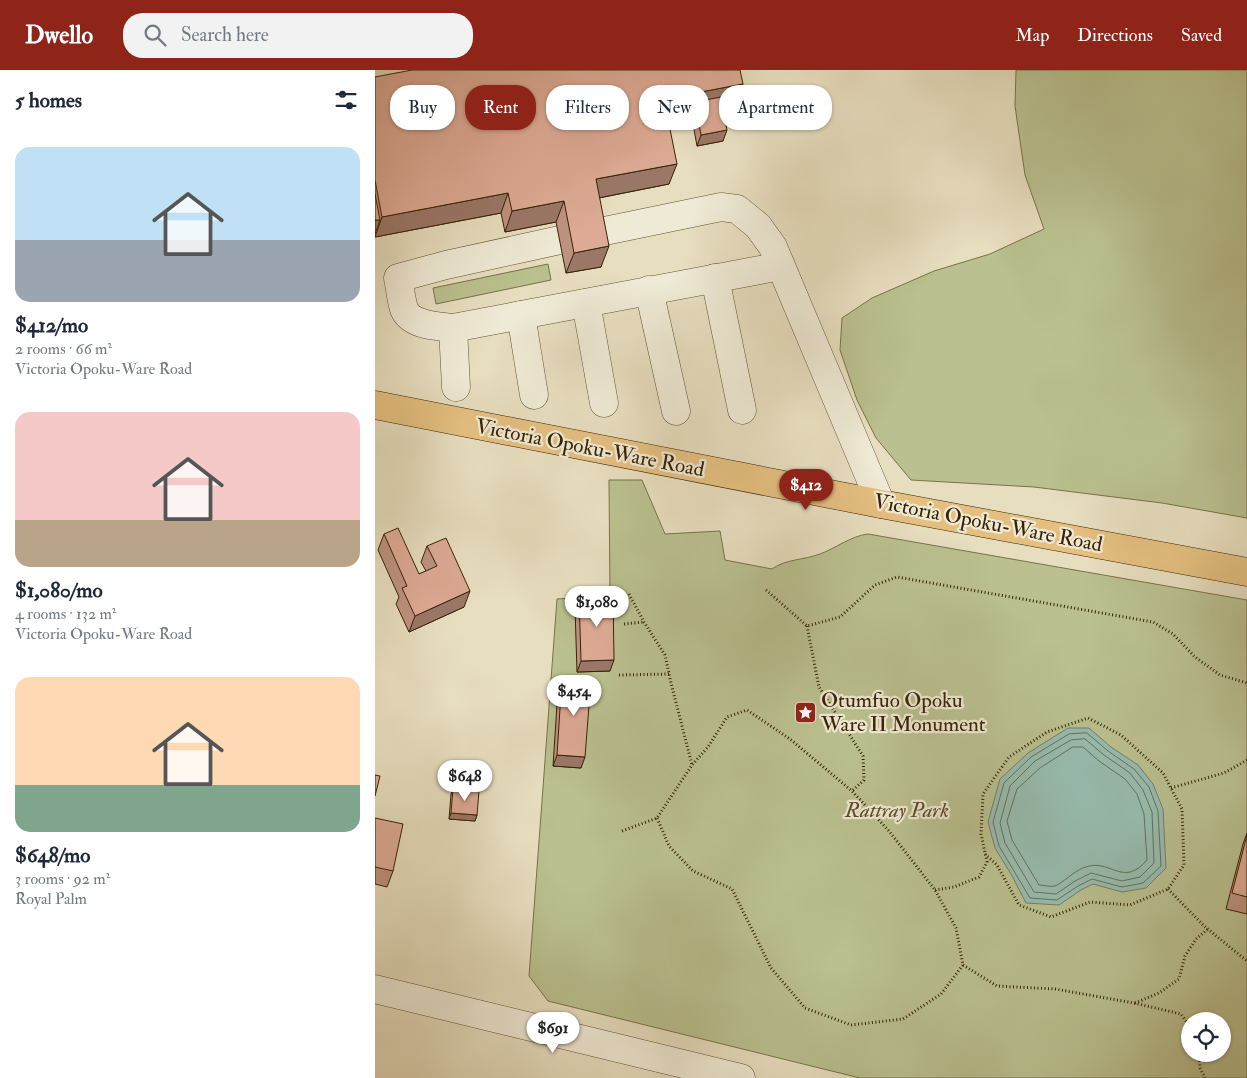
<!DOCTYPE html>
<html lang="en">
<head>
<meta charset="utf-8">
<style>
  :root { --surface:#fff; --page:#f2f2f3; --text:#1f2937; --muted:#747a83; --accent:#8f2418 }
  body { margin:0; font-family:"IM FELL Double Pica",serif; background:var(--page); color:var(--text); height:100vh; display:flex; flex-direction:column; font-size:19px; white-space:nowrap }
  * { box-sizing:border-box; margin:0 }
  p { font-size:16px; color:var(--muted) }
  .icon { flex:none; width:28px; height:28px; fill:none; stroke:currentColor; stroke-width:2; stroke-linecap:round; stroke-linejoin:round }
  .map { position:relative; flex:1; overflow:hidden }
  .drawer { display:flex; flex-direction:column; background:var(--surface); width:375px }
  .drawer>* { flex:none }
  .top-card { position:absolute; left:15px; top:15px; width:475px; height:45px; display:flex; gap:10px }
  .buttons { position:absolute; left:806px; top:942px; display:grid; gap:10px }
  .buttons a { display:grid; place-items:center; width:50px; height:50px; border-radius:50%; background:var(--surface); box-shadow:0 1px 4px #0004; font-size:25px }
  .price { position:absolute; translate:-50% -42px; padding:0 11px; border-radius:18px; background:#fff; color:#222; font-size:16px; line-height:32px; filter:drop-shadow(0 1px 2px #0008) }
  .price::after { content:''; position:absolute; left:50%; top:30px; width:15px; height:11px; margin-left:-8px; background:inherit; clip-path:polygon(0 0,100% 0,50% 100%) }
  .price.on { background:var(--accent); color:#fff }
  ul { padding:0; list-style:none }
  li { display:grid; align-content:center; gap:10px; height:265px; padding:0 15px }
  li span { display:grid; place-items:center; height:155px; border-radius:15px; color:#555 }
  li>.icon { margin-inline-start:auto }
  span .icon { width:90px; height:90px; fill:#fffc; stroke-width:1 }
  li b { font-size:21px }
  h2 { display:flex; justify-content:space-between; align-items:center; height:60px; padding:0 15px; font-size:21px }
  .tag { padding:0 18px; border-radius:20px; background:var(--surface); box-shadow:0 1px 4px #0004; font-size:18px; line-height:45px }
  .tag.on { background:var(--accent); color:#fff }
  header { display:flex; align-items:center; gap:30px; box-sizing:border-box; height:70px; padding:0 25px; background:var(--accent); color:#fff }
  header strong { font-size:24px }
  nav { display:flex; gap:28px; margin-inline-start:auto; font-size:18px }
  .search { width:350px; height:45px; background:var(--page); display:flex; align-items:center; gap:12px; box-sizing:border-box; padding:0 18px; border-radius:20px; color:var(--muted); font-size:19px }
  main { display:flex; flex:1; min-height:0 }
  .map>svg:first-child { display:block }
</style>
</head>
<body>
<header>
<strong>Dwello</strong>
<div class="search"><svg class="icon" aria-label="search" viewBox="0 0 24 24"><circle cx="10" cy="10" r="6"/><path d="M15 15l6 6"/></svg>Search here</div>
<nav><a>Map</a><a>Directions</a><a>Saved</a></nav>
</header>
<main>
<section class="drawer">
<h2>5 homes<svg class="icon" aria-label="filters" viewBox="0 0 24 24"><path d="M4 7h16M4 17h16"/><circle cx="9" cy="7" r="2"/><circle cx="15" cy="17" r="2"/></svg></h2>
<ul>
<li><span style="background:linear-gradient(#bfe0f5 60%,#9aa5b1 0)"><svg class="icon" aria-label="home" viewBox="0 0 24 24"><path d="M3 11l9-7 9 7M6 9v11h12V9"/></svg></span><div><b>$412/mo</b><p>2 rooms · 66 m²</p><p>Victoria Opoku-Ware Road</p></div></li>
<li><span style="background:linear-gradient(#f6c9c9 70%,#b9a48a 0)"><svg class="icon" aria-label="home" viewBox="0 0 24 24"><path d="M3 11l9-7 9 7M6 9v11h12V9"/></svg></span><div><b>$1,080/mo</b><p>4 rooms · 132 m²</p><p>Victoria Opoku-Ware Road</p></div></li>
<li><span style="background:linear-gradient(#ffd9b3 70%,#7fa58c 0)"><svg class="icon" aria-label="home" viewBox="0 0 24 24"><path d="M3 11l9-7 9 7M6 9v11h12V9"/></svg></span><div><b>$648/mo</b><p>3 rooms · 92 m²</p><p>Royal Palm</p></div></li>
</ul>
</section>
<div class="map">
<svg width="872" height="1008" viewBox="0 0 872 1008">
  <rect width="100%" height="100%" fill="#e7debf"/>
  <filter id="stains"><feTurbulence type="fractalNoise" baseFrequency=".004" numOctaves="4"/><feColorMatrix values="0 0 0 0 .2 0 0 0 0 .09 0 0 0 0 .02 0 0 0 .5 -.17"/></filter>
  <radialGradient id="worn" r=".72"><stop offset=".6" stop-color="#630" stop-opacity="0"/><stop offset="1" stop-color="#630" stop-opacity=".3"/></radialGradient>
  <g fill="#bac08f" stroke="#787249" fill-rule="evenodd">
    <polygon points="641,0 872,0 872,448 787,433 659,417 536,410 501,368 482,330 465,280 467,248 497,228 559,201 615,184 669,159 650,105 640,36"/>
    <polygon points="173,194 176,210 61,234 58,218"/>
    <path d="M234,410H267L290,464L345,461L350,490L397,499C411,489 429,490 445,484C461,478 476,466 493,464L872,530V1008H485L173,931L154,906L182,529L235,526ZM815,951H848V984H815Z"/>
  </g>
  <polygon fill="#97bcaf" stroke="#717f6a" points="693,658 714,658 736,677 763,695 778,714 788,739 791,798 771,818 747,822 718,814 706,820 684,835 651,833 636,804 620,778 613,752 625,709 653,683"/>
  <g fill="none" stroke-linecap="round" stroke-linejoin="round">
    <g stroke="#677059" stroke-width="1">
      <polygon points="712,663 733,681 759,699 774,717 783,741 786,796 768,813 747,817 717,809 703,816 682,830 655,828 624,776 618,752 629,713 656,687 694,664"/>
      <polygon points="710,669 729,685 755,703 768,720 777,742 779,793 765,807 747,811 716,803 700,811 681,824 659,822 630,773 625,753 635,716 660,691 696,670"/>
      <path d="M698,677H708L724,691L750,709L762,724L769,744L772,790C749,817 737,791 714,796C700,799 691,811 680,816C675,817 668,815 664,815L637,770L632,751L642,719L665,698Z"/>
    </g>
    <defs>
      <g id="minor">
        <polyline points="220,163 346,137 362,139 383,156 398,177 506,434"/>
        <path d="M185,170L71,195L23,208C25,218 26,229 29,239C36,256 63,256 78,258L406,196"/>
        <polyline points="340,208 367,340"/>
        <polyline points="274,220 301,341"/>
        <polyline points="211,233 229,333"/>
        <polyline points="146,245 159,325"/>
        <polyline points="78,258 81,317"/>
        <polyline points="0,919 366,1008"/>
      </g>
      <polyline id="major" points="0,335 506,434 872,502"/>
    </defs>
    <use href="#minor" stroke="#635232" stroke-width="29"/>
    <use href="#major" stroke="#372303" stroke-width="29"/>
    <g stroke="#372303" stroke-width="3" stroke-dasharray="1 2.5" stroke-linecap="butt">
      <polyline points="391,520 432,556 465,547 500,515 522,507 778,552 798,564 820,587 845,605 872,613"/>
      <polyline points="254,524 269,552 290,585 296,613 317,695"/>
      <polyline points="249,554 269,552"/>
      <polyline points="432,556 444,617 488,686 489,710 477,721"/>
      <polyline points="244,605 294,604"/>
      <polyline points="796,718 849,703 872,690"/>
      <polyline points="247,761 282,748 317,695 333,677 352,647 372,640 415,669 477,721 514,761 560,820 581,858 588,895 566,924 528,949 476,955 430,938 396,898 357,819 318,801 294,776 282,748"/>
      <polyline points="793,819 829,856 872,891"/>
      <polyline points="560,820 579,817 604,807 612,792 606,764 608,724 634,687 672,662 713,648 746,665 788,703 807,739 809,795 793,819 755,835 715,832 676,847 644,835 622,795 610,784"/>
      <polyline points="588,895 622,916 680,919 759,933 806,944 815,957"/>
      <polyline points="760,933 784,923 804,909 810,886 821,869 833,859"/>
      <polyline points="824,984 825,998 830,1008"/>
    </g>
    <use href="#minor" stroke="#efead5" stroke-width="28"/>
    <use href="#major" stroke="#e4bf80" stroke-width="28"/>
  </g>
  <g fill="#be9280" stroke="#372303">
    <polygon points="0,7 361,34 348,37 348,71 322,76 316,43 293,47 294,114 224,128 226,197 191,203 181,152 130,162 126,143 0,167"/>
    <polygon points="9,464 44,504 51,501 46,492 52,476 89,537 34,562 21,534 24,527 3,480"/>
    <polygon points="204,527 235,601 202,602 200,538"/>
    <polygon points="187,608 206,698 178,696 183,619"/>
    <polygon points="78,719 102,745 100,751 74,749 76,724"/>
    <polygon points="0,748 18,801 12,817 0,814"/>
    <polygon points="872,763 872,844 851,839 868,774"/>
  </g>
  <g fill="#9b7768" stroke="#372303">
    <polygon points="368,14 361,34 322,42 320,32 316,43 282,49 289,29"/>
    <polygon points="352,60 348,71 322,76 326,65"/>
    <polygon points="302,94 294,114 213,130 221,109"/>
    <polygon points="133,123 126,143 0,167 7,147"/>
    <polygon points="189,131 181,152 130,162 137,141"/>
    <polygon points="0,150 5,150 0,164"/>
    <polygon points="234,176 226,197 191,203 199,183"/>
    <polygon points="95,521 89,537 34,562 40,546"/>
    <polygon points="239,590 235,601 202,602 206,591"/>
    <polygon points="182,685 210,687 206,698 178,696"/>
    <polygon points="76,743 102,745 100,751 74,749"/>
  </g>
  <g fill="#ddaa95" stroke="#372303">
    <polygon points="37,0 365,0 368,14 289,29 302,94 221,109 234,176 199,183 189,131 137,141 133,123 7,147 0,110 0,7"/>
    <polygon points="346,27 352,60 326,65 320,32"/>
    <polygon points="0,124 5,150 0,150"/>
    <polygon points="23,458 44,504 62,496 52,476 71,468 95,521 40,546 27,518 32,516 9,464"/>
    <polygon points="238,526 239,590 206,591 204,527"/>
    <polygon points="187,608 216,610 210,687 182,685"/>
    <polygon points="0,705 5,706 0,726"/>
    <polygon points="78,719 104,721 102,745 76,743"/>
    <polygon points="0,748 28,754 18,801 0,797"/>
    <polygon points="872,765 872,827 857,823"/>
  </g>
  <defs>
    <symbol id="sight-square" viewBox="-11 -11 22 22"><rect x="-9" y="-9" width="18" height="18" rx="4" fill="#8f2418" stroke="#efead5"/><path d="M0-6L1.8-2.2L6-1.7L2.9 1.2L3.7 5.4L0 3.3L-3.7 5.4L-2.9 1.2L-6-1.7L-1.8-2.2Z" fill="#fff"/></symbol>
  </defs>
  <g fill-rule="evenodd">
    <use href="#sight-square" x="418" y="630" width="25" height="25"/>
  </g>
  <g text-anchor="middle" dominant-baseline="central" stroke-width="4.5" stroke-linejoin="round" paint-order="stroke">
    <g font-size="21" fill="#372303" stroke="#efead5">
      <text transform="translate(215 378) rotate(11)">Victoria Opoku-Ware Road</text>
      <text transform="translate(613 453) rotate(11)">Victoria Opoku-Ware Road</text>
    </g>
    <g font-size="21" fill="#372303" stroke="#efead5" text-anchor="start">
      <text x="446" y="630">Otumfuo Opoku<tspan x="446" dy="24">Ware II Monument</tspan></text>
    </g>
    <g font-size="21" font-style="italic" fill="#584a26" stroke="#efead5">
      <text x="522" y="740">Rattray Park</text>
    </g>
  </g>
  <rect width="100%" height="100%" filter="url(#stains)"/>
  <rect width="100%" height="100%" fill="url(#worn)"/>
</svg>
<div class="buttons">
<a><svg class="icon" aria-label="locate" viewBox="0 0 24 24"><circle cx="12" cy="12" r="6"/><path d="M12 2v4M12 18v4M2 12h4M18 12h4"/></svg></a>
</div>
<b class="price on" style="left:431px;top:441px">$412</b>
<b class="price" style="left:222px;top:558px">$1,080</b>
<b class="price" style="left:199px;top:647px">$454</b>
<b class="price" style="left:90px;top:732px">$648</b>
<b class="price" style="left:178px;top:984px">$691</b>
<div class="top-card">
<a class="tag">Buy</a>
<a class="tag on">Rent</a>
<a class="tag">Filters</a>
<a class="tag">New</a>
<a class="tag">Apartment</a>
</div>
</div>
</main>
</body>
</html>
